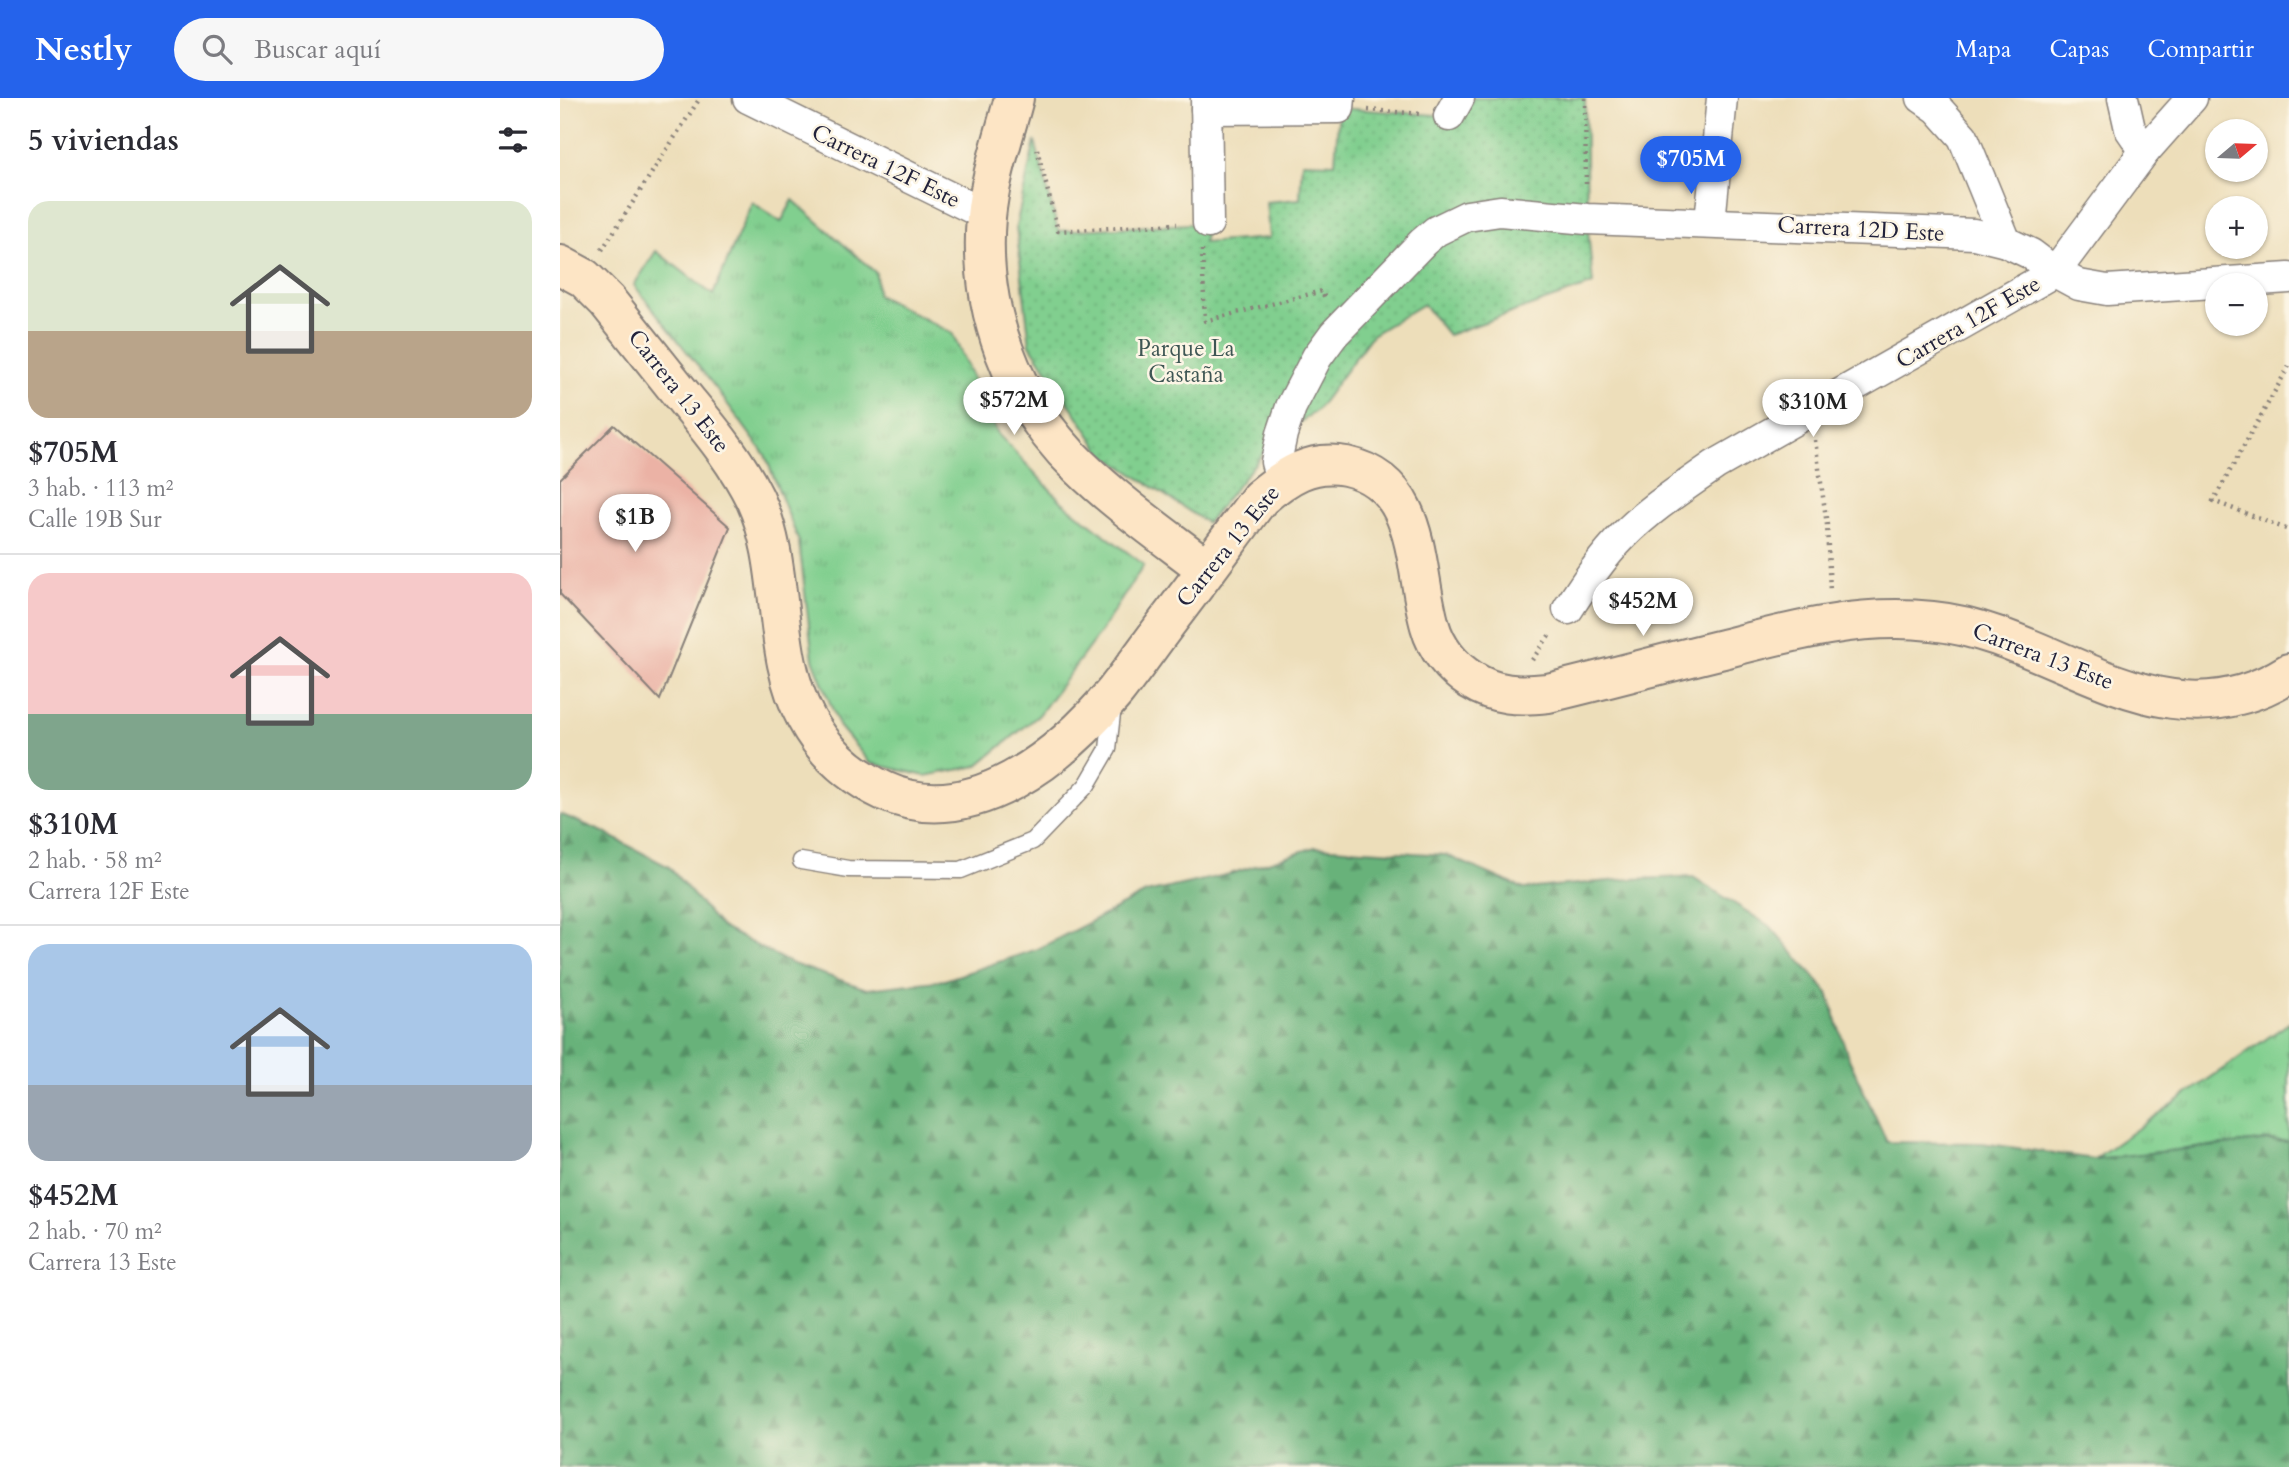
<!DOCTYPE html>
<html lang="es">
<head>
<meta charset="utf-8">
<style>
  :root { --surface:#fff; --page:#f7f7f7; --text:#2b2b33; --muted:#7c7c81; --line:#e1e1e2; --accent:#2563eb }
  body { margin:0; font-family:Cardo,serif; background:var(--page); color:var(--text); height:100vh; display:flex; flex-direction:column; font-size:26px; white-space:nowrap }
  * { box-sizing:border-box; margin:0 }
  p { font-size:23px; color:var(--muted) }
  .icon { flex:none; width:38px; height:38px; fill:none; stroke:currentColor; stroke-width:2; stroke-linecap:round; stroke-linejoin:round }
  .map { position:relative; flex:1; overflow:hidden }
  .panel { display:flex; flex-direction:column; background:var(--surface); width:560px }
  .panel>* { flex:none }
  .needle { width:46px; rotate:71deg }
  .tools { position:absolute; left:1645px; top:21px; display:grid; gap:14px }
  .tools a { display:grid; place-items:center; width:63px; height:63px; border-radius:50%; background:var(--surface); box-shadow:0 2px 5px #0004; font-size:35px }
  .price { position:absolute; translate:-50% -60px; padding:0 16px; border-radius:24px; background:#fff; color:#222; font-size:23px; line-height:46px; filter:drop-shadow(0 2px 4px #0008) }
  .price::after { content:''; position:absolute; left:50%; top:42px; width:21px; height:16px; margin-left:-10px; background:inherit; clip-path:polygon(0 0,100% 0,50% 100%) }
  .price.selected { background:var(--accent); color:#fff }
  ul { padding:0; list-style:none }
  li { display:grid; align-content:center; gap:14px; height:371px; padding:0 28px }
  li+li { border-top:2px solid var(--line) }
  li span { display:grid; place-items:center; height:217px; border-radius:21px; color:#555 }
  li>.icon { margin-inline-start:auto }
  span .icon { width:126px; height:126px; fill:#fffc; stroke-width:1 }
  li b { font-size:30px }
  h2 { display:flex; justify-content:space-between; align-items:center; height:84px; padding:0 28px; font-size:30px }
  header { display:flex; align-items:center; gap:42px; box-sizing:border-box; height:98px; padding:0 35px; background:var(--accent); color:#fff }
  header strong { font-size:33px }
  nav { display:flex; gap:38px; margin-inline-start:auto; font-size:24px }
  .search { width:490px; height:63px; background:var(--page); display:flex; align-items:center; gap:18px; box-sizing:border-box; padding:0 24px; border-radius:38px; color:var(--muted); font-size:26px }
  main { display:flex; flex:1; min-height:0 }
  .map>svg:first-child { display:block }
</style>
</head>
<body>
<header>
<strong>Nestly</strong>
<div class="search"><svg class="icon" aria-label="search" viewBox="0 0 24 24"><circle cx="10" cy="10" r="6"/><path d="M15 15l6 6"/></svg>Buscar aquí</div>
<nav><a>Mapa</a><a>Capas</a><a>Compartir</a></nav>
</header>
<main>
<section class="panel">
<h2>5 viviendas<svg class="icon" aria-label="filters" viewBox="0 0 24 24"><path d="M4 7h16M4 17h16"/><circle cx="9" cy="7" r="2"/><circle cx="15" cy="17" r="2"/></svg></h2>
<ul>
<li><span style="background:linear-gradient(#dfe7d0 60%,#b9a48a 0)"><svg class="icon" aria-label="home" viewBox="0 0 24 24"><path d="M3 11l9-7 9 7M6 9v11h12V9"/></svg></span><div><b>$705M</b><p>3 hab. · 113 m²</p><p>Calle 19B Sur</p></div></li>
<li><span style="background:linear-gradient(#f6c9c9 65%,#7fa58c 0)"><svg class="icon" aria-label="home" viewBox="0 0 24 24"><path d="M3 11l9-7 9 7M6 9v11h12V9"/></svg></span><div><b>$310M</b><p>2 hab. · 58 m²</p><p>Carrera 12F Este</p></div></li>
<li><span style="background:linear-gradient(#a9c7e8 65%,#9aa5b1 0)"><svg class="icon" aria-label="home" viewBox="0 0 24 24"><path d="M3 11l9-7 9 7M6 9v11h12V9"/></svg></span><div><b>$452M</b><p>2 hab. · 70 m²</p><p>Carrera 13 Este</p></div></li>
</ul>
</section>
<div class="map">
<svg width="1729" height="1369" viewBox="0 0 1729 1369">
  <defs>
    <pattern id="grass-tufts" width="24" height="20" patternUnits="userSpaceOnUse" patternTransform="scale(1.75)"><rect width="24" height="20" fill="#81cf8f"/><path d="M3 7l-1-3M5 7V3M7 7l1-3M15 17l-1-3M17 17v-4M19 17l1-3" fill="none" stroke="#6fb17c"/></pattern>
    <pattern id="forest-firs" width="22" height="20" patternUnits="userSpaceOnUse" patternTransform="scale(1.75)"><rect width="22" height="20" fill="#68b27a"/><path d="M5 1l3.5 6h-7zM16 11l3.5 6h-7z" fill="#559065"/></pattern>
    <pattern id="park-dots" width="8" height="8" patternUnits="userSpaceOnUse" patternTransform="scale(1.75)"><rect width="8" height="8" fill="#81cf8f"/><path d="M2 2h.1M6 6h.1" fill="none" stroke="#6fb17c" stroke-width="1.8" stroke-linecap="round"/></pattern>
  </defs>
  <rect width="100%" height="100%" fill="#fcf5e5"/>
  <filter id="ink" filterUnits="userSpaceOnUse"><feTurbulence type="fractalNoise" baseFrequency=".0143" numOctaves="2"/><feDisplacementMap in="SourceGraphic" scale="14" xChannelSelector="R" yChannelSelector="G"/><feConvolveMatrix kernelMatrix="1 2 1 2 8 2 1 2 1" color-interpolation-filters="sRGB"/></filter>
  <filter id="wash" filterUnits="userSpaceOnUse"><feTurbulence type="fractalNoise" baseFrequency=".00686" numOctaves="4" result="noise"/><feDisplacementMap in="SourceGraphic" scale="28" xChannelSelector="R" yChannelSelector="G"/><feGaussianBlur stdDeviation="1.57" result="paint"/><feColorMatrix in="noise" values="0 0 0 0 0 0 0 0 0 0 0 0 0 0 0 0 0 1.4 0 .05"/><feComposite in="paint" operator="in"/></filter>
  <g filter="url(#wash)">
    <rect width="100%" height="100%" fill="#eddeba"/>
    <g fill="url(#grass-tufts)" stroke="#527865" stroke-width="2">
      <polygon points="233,102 316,175 317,197 392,235 438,336 502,404 584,467 541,533 479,617 417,668 365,678 310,665 279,628 253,561 239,444 205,357 158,293 74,187 96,153 153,197 192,104 221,124"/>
      <polygon points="1729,925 1729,1044 1710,1042 1534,1061"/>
    </g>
    <polygon fill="url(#forest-firs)" stroke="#456a5a" stroke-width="2" points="0,716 41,733 109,769 161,829 230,865 307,891 385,882 480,850 586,795 670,776 755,749 886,757 964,791 1070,781 1133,779 1211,829 1268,895 1288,959 1327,1044 1422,1045 1534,1061 1710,1042 1729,1044 1729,1369 0,1369"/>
    <polygon fill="url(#park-dots)" stroke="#527865" stroke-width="2" points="912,0 1025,0 1027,121 1033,186 888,237 863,206 812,237 757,312 710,347 647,425 543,356 470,247 456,128 475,43 498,133 648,125 643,145 709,140 706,104 740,101 742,64 775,65 779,10 889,18"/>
    <g id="blocks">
      <polygon fill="#ebb2a5" points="54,327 170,429 100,602 0,496 0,381"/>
    </g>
  </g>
  <g filter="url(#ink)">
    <use href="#blocks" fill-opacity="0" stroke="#88807a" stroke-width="2"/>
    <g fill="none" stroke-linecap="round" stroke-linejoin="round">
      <defs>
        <polyline id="lane" points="241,763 288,771 401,772 473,743 527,687 548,651 553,607"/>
        <g id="street">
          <polyline points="188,0 426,117"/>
          <polyline points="646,0 648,125"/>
          <polyline points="1362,0 1378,11 1403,39 1446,144"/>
          <polyline points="1563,0 1570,31 1585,53"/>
          <polyline points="646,11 779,10 780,0"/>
          <polyline points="889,18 899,0"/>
          <polyline points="1150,124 1162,0"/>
          <polyline points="721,382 716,364 722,336 731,309 757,259 774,236 863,144 876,133 907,118 940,113 1027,121 1414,136 1446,144 1471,156 1495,174 1519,187 1547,192 1729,180"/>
          <path d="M1008,511C1025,485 1042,459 1064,437C1091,410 1124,389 1155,367L1495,174L1585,53L1632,0"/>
        </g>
        <g id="secondary">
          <path d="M454,0C444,39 430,78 426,119C418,210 452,304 519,368C558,406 604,438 647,471"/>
          <path d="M0,167L24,180L47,203C74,237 102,272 129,306C154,336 178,366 195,401C227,470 210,554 246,620C264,654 290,677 324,693C411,733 502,658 555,594C574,570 592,544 611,519C641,480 670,440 700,400C726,378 751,361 786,368C863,385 853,470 870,528C876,550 892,570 911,582C936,598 959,598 988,595C1047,581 1105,565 1163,551C1233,533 1299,515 1372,523C1497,535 1601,656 1729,575"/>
        </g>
      </defs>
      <use href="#lane" stroke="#88807a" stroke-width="19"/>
      <use href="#street" stroke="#88807a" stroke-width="33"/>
      <use href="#secondary" stroke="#88807a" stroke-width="42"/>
      <g stroke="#88807a" stroke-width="4.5" stroke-dasharray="2 5" stroke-linecap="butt">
        <polyline points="1025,0 1026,90"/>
        <polyline points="808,12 862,16"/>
        <polyline points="477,51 498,133 617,126"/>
        <polyline points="42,152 140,0"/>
        <polyline points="642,152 645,223 762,193 765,201"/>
        <polyline points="1729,268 1653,403 1729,432"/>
        <polyline points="1255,342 1267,427 1270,494"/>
        <polyline points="972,562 991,535"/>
      </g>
      <use href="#lane" stroke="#fff" stroke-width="16"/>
      <use href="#street" stroke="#fff" stroke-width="30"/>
      <use href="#secondary" stroke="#fde5c5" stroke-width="38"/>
    </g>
  </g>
  <g text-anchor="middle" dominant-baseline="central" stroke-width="5" stroke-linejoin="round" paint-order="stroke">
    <g font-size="23" fill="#22223b" stroke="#fcf5e5">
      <text transform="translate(326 68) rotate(26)">Carrera 12F Este</text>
      <text transform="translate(1301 131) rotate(3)">Carrera 12D Este</text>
      <text transform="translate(1408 224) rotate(-30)">Carrera 12F Este</text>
      <text transform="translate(119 293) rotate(52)">Carrera 13 Este</text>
      <text transform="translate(668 448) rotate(-51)">Carrera 13 Este</text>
      <text transform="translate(1483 558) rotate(21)">Carrera 13 Este</text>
    </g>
    <g font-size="23" fill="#3e5654" stroke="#fcf5e5">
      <text x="626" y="250">Parque La<tspan x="626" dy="26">Castaña</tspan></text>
    </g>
  </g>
</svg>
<div class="tools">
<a><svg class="needle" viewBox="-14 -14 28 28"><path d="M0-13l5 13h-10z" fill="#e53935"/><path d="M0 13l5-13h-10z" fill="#7c7c81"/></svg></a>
<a>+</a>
<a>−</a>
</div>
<b class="price selected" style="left:1131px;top:98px">$705M</b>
<b class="price" style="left:454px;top:339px">$572M</b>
<b class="price" style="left:1253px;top:341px">$310M</b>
<b class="price" style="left:75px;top:456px">$1B</b>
<b class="price" style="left:1083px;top:540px">$452M</b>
</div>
</main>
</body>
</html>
